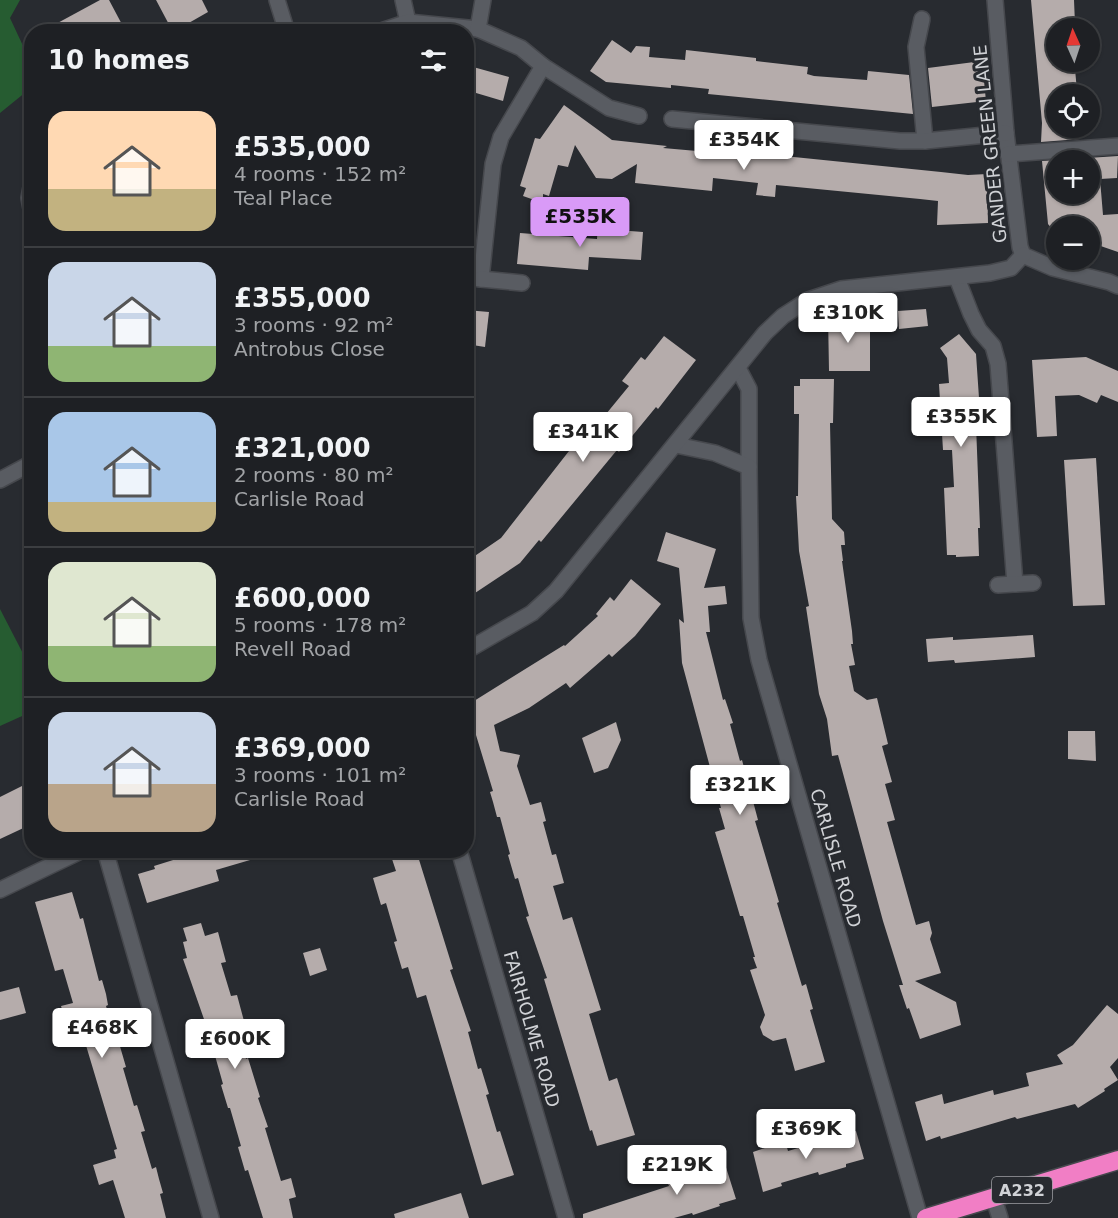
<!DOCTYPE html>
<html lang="en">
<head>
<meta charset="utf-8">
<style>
  :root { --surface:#1e2024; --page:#26282c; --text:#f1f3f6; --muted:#a1a3a6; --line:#3c3e41; --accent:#d99af7 }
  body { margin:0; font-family:"DejaVu Sans",sans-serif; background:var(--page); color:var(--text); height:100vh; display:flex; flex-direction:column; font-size:22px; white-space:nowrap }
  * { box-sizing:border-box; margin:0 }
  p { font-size:20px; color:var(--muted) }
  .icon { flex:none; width:33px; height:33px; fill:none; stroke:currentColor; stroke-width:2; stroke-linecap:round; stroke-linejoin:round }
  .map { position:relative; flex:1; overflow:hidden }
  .drawer { position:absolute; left:24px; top:24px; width:450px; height:834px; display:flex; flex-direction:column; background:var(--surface); border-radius:24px; box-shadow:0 2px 4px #0004,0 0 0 2px var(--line) }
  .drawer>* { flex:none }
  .needle { width:39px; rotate:357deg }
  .fabs { position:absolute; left:1046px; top:18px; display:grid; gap:12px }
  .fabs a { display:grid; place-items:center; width:54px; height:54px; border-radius:50%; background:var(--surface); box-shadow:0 2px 4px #0004,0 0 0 2px var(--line); font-size:30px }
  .price { position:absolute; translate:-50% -51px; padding:0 14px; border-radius:6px; background:#fff; color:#222; font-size:20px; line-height:39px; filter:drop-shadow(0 2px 3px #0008) }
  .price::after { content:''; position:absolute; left:50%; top:36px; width:18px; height:14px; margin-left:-9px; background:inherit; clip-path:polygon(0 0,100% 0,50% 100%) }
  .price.on { background:var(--accent); color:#111 }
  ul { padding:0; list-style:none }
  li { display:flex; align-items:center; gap:18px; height:150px; padding:0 24px }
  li+li { border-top:2px solid var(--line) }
  li span { display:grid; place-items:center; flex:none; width:168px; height:120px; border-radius:18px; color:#555 }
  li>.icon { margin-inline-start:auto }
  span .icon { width:72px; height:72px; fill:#fffc; stroke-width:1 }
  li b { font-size:26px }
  h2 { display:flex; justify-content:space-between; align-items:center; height:72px; padding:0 24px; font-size:26px }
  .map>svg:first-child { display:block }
</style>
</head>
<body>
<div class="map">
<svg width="1118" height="1218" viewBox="0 0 1118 1218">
  <rect width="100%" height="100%" fill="#282b30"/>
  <g fill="#265c31">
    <polygon points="0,0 20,0 10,18 24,48 31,57 32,87 0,113"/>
    <polygon points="0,609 31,669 31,712 0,726"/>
  </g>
  <g fill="#b5acab" fill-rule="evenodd">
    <polygon points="100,0 109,0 126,32 41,32"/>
    <polygon points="156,0 202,0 208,12 173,32"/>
    <polygon points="1031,0 1074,0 1075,24 1073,24 1073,28 1056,28 1056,62 1063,62 1063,70 1075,69 1077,91 1066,92 1066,94 1056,94 1056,128 1080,128 1080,139 1041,142 1042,123"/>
    <polygon points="612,40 631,53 636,46 650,47 649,57 685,60 686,50 756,58 756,61 808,67 807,74 814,76 867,80 868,71 909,75 913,114 708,94 709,89 671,85 671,88 606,82 590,71"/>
    <polygon points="982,61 986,101 932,107 928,68"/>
    <polygon points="466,65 509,77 503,101 466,90"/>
    <polygon points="564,105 612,140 667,146 663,148 697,151 697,147 941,172 968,175 987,174 988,223 937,225 938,201 920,199 776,185 775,197 756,195 758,183 713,178 712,191 635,183 637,164 612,179 596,178 575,145 568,167 558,165 549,196 543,194 543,203 523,196 526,188 520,186 535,138 540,139"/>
    <path d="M1118,156L1117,178L1100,179L1103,215L1118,214V252L1089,242V226H1056V230L1052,229L1048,224L1042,161ZM1056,160H1089V194H1056Z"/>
    <polygon points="599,209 617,230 643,232 641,260 589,257 588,270 517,264 520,233 597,239"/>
    <polygon points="851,307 851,327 870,327 870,371 829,371 828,315"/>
    <polygon points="926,309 928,326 899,329 898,311"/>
    <polygon points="466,310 489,312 485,347 466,344"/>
    <polygon points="959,334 976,354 979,398 975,399 980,528 978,528 979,556 956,557 956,555 947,555 944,488 954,487 952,450 943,450 939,384 949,383 947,358 940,348"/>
    <polygon points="664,336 696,360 658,409 656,407 619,452 617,450 541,542 539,540 520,563 466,599 466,562 501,538 569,451 584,433 588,436 629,386 622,381 641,357 645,360"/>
    <polygon points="1086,357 1118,371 1118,402 1101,395 1097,403 1079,395 1055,396 1057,436 1037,437 1032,360"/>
    <polygon points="800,379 834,379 833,423 830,423 832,519 844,532 845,545 841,545 843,561 842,561 852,631 853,644 851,644 855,665 849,666 854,691 867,700 877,698 888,744 882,746 892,782 885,784 895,820 887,822 916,925 929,921 932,933 930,939 941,973 915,981 956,1002 961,1025 920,1039 909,1008 907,1009 899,985 903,985 883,921 838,755 832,756 827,719 819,694 806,607 809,606 799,551 796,496 798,496 799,414 794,414 794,386 800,386"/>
    <polygon points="1096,458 1105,605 1073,606 1064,460"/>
    <polygon points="666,532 716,549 704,588 725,586 727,604 708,606 710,632 706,632 723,700 725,699 733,723 730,724 740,761 742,760 758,820 755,821 779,902 777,903 802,986 806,984 813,1009 810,1010 825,1062 795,1071 786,1038 773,1041 763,1035 760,1027 765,1015 750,970 757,968 753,957 755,957 743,916 740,916 715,832 725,829 719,808 721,808 682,663 679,619 684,623 679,568 657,561"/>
    <polygon points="631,579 661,604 635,636 612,657 609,654 570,688 566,683 529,708 494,725 500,751 520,755 517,766 530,805 541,802 546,821 543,822 552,855 556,854 564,883 553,886 563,920 572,917 601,1010 589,1014 609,1081 617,1078 635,1135 597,1146 592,1130 590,1131 544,979 547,978 526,917 529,916 518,878 515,879 508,855 510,854 500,817 497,817 493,802 490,792 493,791 476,735 466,740 466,706 564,645 565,646 598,616 596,614 610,597 614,601"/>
    <polygon points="1033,635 1035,657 955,663 954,660 928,662 926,639 953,637 953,640"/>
    <polygon points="616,722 621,740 608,768 594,773 582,738"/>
    <polygon points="1068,731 1095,731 1096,761 1068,759"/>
    <polygon points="32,781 32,824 0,839 0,797"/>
    <polygon points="205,850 266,850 267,855 216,870 219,881 147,903 138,874 155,869 154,866"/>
    <polygon points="389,850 416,850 453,969 450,970 471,1031 468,1032 478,1069 481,1068 489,1094 486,1095 497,1132 500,1131 514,1175 482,1185 426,995 417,998 408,967 402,969 394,942 397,941 386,903 381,905 373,878 396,871"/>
    <polygon points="72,892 80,919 83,918 99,981 102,980 106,994 108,1005 106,1006 117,1044 119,1043 126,1067 123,1068 134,1106 137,1105 145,1131 141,1132 152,1169 156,1167 159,1179 163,1193 160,1194 166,1218 125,1218 113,1180 99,1185 93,1165 116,1158 114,1150 117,1149 82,1032 70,1036 61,1006 73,1003 63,969 55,971 35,902"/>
    <polygon points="201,923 205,936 218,932 226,962 221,963 231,996 237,995 244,1021 237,1023 246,1059 248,1058 260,1097 258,1098 268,1127 265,1128 281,1181 291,1178 296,1197 289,1199 293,1218 263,1218 248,1170 245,1171 238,1147 241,1146 230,1108 228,1108 221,1085 223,1084 212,1045 208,1046 201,1023 205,1022 183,959 187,958 183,942 187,941 183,928"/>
    <polygon points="320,948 327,970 310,976 303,953"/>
    <polygon points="19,987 26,1013 0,1020 0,992"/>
    <polygon points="1107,1005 1118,1014 1118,1058 1110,1067 1118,1080 1104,1089 1105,1091 1078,1108 1075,1104 1017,1119 1015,1117 941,1139 940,1136 926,1141 915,1102 942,1094 944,1104 993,1090 994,1095 1029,1086 1026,1073 1063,1064 1057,1055 1073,1045"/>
    <polygon points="856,1131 864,1159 846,1164 846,1167 819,1175 818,1172 781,1183 782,1186 763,1192 753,1152 785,1141 788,1151"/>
    <polygon points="724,1161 736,1199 719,1204 720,1206 693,1215 692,1213 674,1218 583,1218 583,1214 669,1186 665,1176 693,1167 694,1170"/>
    <polygon points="461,1193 469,1218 395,1218 394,1214"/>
  </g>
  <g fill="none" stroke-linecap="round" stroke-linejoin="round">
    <defs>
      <g id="minor">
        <polyline points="277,0 287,32"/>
        <polyline points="403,0 408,22"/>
        <polyline points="995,0 1006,133 1020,247 1023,255 1053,268 1109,282 1118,286"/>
        <polyline points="922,19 916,47 925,141"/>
        <polyline points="378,32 408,22 478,29"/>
        <polyline points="543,66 609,108 639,116"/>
        <polyline points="672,119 900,141 925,141 1006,133"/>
        <polyline points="1008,154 1118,146"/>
        <polyline points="32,182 29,198 32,214"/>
        <polyline points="466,277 481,279 493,164 501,137 543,66 521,48 478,29 483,0"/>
        <polyline points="957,278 971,314 979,330 993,346 998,364 1015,584"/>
        <polyline points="481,279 522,283"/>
        <polyline points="738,368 749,389 749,467"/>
        <polyline points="676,445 715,453 749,467 751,618 759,660 920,1218"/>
        <polyline points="0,480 32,463"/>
        <polyline points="998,585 1033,583"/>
        <polyline points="466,651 532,613 556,591 765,333 783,316 808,300 841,289 990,273 1011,268 1023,255"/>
        <polyline points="105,850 211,1218"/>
        <polyline points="459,850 566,1218"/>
        <polyline points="0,890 83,850"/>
        <polyline points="994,1199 1000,1218"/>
      </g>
      <polyline id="highway" points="926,1218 1118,1160"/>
    </defs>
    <use href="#minor" stroke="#46484d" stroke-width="18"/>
    <use href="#highway" stroke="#46484d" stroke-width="21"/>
    <use href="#minor" stroke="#595c62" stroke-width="15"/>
    <use href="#highway" stroke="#f17ec5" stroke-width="18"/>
  </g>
  <g text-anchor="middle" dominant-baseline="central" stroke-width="6" stroke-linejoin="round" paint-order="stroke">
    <rect fill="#282b30" stroke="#9ea0a4" stroke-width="1.5" x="992" y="1177" width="60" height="26" rx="4.5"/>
    <g font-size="16" font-weight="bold" fill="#d0d2d6">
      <text x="1022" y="1190">A232</text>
    </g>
    <g font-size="18" fill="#d0d2d6" stroke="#282b30">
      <text transform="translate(990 144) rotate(-96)">GANDER GREEN LANE</text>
      <text transform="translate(836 858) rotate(74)">CARLISLE ROAD</text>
      <text transform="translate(532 1029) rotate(74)">FAIRHOLME ROAD</text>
    </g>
  </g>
</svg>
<div class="fabs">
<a><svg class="needle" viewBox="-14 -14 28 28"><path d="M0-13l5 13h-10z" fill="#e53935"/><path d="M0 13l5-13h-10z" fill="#a1a3a6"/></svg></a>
<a><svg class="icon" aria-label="locate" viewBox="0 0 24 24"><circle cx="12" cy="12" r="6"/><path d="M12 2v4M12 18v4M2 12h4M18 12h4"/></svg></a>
<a>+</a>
<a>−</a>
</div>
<b class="price" style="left:744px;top:171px">£354K</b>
<b class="price on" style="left:580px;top:248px">£535K</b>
<b class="price" style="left:848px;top:344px">£310K</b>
<b class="price" style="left:961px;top:448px">£355K</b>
<b class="price" style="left:583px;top:463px">£341K</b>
<b class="price" style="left:740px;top:816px">£321K</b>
<b class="price" style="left:102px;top:1059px">£468K</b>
<b class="price" style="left:235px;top:1070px">£600K</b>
<b class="price" style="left:806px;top:1160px">£369K</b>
<b class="price" style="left:677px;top:1196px">£219K</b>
<section class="drawer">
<h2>10 homes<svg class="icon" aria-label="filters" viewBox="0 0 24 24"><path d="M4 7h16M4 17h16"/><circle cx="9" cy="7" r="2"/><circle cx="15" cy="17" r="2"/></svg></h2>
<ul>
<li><span style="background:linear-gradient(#ffd9b3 65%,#c2b280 0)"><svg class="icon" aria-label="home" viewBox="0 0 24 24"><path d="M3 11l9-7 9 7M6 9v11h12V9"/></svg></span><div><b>£535,000</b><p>4 rooms · 152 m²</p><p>Teal Place</p></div></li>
<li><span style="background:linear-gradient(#c9d6e8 70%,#8fb573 0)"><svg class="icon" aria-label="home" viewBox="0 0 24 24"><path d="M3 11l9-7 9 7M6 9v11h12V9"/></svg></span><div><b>£355,000</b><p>3 rooms · 92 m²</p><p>Antrobus Close</p></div></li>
<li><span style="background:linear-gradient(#a9c7e8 75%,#c2b280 0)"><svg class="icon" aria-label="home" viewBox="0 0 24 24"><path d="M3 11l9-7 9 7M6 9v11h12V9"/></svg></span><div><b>£321,000</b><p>2 rooms · 80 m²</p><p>Carlisle Road</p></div></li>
<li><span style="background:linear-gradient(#dfe7d0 70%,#8fb573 0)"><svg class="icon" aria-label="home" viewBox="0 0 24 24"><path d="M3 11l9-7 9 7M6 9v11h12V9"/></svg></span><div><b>£600,000</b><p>5 rooms · 178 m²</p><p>Revell Road</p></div></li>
<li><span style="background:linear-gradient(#c9d6e8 60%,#b9a48a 0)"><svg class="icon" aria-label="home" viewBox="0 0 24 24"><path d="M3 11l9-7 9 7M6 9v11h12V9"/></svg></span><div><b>£369,000</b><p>3 rooms · 101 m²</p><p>Carlisle Road</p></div></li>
</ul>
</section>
</div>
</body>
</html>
